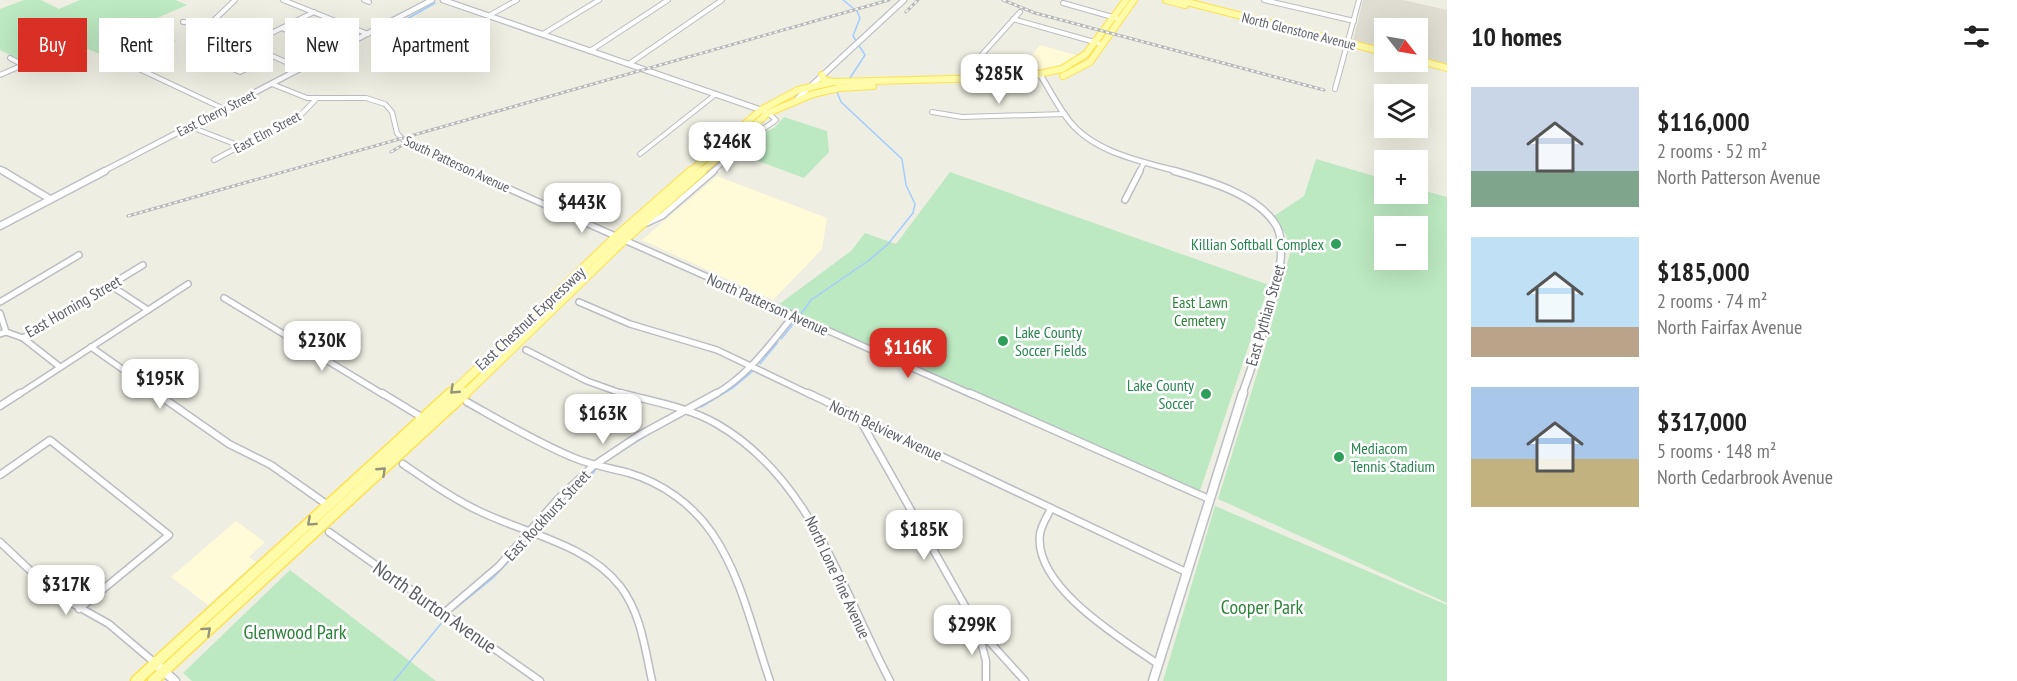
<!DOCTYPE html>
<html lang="en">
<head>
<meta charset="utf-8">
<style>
  :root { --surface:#fff; --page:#f2f2f2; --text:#222; --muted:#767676; --accent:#d93025 }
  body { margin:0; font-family:"PT Sans Narrow",sans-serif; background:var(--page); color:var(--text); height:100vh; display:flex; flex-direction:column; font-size:22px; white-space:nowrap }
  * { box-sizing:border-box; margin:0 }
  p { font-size:20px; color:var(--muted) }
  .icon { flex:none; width:33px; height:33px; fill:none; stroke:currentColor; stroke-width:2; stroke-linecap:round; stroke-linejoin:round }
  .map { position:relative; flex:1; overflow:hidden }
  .side { display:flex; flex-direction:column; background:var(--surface); width:570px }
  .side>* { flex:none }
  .guide { position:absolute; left:18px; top:18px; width:570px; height:54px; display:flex; gap:12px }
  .needle { width:39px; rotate:121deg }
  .fabs { position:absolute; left:1374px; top:18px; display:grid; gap:12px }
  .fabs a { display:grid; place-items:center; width:54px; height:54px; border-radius:0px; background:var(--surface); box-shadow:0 6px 24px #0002; font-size:30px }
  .price { position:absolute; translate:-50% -51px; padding:0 14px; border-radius:12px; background:#fff; color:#222; font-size:20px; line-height:39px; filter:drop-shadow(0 2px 3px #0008) }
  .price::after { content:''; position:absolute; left:50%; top:36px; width:18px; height:14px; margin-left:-9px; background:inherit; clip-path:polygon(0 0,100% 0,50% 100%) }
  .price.current { background:var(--accent); color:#fff }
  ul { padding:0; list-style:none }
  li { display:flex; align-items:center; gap:18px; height:150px; padding:0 24px }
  li span { display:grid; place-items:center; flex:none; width:168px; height:120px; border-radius:0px; color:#555 }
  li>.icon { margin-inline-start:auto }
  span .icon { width:72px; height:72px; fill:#fffc; stroke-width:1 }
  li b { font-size:26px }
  h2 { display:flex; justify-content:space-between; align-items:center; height:72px; padding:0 24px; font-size:26px }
  .tag { padding:0 21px; border-radius:0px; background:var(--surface); box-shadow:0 6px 24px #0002; font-size:21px; line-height:54px }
  .tag.current { background:var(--accent); color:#fff }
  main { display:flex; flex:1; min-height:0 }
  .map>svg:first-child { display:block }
</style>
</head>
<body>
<main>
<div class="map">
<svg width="1447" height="681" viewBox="0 0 1447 681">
  <rect width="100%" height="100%" fill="#efeee2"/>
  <g fill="#fffad8">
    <polygon points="1040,45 1079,56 1063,66 1036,73 1017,74"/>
    <polygon points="717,176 827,218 822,249 773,300 642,240"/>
    <polygon points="236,521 265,542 249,557 256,562 208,605 171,577"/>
  </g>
  <polygon fill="#dfddd1" points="1363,0 1403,0 1447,10 1447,64 1418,58 1418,28 1384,28 1384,50 1353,41"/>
  <g fill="#bce9c1" fill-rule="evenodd">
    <polygon points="24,0 41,0 59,9 80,0 175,0 187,5 139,26 176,41 129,62 119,62 88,49 40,70 0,50 0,9"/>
    <polygon points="784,117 827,131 829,152 804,178 736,153 759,134 774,128"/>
    <path d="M1316,159L1384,179V194H1418V189L1447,197V603L1218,499L1266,345L1290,253L1286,235L1274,216L1304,196ZM1384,226H1418V260H1384Z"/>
    <polygon points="950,172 1269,285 1200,491 778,305 851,251 865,233 896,244"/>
    <polygon points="1215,506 1447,605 1447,681 1163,681"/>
    <polygon points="290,570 436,681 192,681 183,673"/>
  </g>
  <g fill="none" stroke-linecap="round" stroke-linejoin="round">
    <g stroke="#a3ccff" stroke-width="1.5">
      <polyline points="843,0 853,8"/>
      <polyline points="393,31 398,24 435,3"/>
      <polyline points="850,78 865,55 853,36 860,18 857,11"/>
      <polyline points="801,314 811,300 868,261 888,244 913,213 915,204 906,185 902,159 841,102 837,92"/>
      <polyline points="781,339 794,323"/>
      <polyline points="760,364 778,342"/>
      <polyline points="701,407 734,387 753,371"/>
      <polyline points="671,421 684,415"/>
      <polyline points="612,457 649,434"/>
      <polyline points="540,526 595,471"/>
      <polyline points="456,608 493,578 529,540"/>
      <polyline points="394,681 444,620"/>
    </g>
    <defs>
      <g id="street-far2">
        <polyline points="283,0 368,34"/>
        <polyline points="364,0 369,2"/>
        <polyline points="1264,0 1354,21"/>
        <polyline points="1063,3 1116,18"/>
        <polyline points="490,15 517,0"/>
        <polyline points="1013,19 1098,43"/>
        <polyline points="183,22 210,24"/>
        <polyline points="282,28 303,38"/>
        <polyline points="543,34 599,0"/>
        <polyline points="209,36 206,33 210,24 235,0"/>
        <polyline points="247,45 302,69"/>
        <polyline points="590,51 668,0"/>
        <polyline points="10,58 23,65"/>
        <polyline points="118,59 224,109"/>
        <polyline points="215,61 314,12"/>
        <polyline points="215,61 240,72 272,56"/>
        <polyline points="629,64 722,0"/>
        <polyline points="0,75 23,65"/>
        <polyline points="965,79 969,69 1020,12"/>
        <polyline points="272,84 307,98 366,98 385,104 392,112 397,133 406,143 472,172"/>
        <polyline points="1335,89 1359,0"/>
        <polyline points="932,112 962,117 1065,114"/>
        <polyline points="191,127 240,146"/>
        <polyline points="640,154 716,94"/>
        <polyline points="214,160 274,128 297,119 317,98"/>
        <polyline points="712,172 757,133 776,120 768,113"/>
        <polyline points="1139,172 1144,163"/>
      </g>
      <g id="street-far1">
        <polyline points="469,171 973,395"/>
        <polyline points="1125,200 1140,171"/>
        <polyline points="647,223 662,216 714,171"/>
        <polyline points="110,285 148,310"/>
        <polyline points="224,298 384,395"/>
        <polyline points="0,302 79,255"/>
        <polyline points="579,302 630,324 717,350 811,395"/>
        <polyline points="0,313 6,332"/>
        <polyline points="0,334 6,332 23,338 143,265"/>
        <polyline points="23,338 60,367"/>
        <polyline points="91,347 159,395"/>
        <polyline points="526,350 587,381 626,395"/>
        <polyline points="18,395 188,284"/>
        <path d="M714,395C748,376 770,344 794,315"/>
      </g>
      <g id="street">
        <polyline points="156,393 229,444 271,465 329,506"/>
        <polyline points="382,393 423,418"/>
        <path d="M621,393C653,402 688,407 717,424C811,478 842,590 890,681"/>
        <polyline points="808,393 1186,572"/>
        <polyline points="970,393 1209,499"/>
        <path d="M467,402C501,421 536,442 572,457C590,465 610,468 629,473C662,483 692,504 712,533C742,577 753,632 770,681"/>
        <polyline points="0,406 20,393"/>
        <polyline points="859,418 978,629 1025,681"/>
        <path d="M403,464C428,481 453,499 481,512C527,534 587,544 620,586C641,613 645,649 652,681"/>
        <polyline points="0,475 50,440 169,535 79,609"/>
        <path d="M1051,508C1048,516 1041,525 1040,534C1033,586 1121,639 1158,664"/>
        <polyline points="329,532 540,681"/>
        <polyline points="0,542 54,593 109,624 155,663"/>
        <polyline points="444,613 499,566 558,499 593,466 638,436 717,393"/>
        <polyline points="978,630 986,661 986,681"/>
      </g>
      <g id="secondary-far2">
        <polyline points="443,0 764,111"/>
        <path d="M1041,76C1051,92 1059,109 1071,123C1096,153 1144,162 1180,172"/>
        <polyline points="798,98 904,0"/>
        <polyline points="0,169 6,172"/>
        <polyline points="102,172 432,0"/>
      </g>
      <g id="secondary-far1">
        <polyline points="3,171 50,199"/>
        <path d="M1174,171C1206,180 1260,195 1277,227C1294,261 1254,357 1242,395"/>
        <polyline points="0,226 105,171"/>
      </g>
      <g id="secondary">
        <polyline points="155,663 175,681"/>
        <polyline points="1153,681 1243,393"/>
      </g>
      <g id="primary-far2">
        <polyline points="1166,0 1185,5"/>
        <polyline points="1179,0 1384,52"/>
        <polyline points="1418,60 1447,68"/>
        <polyline points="822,75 823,79 833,82"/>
        <polyline points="1063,76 1090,62 1134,0"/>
        <polyline points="690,172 761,110 798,90 833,82 1024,77 1062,69 1086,54 1126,0"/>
        <polyline points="701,172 768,113 813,94 839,88 873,86"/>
      </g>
      <g id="primary-far1">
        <polyline points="450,395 616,237 691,171"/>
        <polyline points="464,395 624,240 702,171"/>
      </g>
      <g id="primary">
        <polyline points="136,681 451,393"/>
        <polyline points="153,681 465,393"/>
      </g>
    </defs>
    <use href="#street-far2" stroke="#babcc3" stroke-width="6"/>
    <use href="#street-far1" stroke="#babcc3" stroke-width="8"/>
    <use href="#street" stroke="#babcc3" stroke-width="9"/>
    <use href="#secondary-far2" stroke="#bbbec5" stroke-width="7"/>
    <use href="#secondary-far1" stroke="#bbbec5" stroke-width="9"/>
    <use href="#secondary" stroke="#bbbec5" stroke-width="11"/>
    <use href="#primary-far2" stroke="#ffe14c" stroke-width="8"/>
    <use href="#primary-far1" stroke="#ffe14c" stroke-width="10"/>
    <use href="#primary" stroke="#ffe14c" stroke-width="13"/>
    <use href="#street-far2" stroke="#fff" stroke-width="4"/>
    <use href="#street-far1" stroke="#fff" stroke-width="5"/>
    <use href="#street" stroke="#fff" stroke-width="6"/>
    <use href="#secondary-far2" stroke="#fff" stroke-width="4.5"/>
    <use href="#secondary-far1" stroke="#fff" stroke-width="6"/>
    <use href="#secondary" stroke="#fff" stroke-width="8"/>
    <use href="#primary-far2" stroke="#fffba8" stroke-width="6"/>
    <use href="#primary-far1" stroke="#fffba8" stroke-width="8"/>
    <use href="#primary" stroke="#fffba8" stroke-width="10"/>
    <defs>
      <g id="rail">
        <polyline points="1003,0 1035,13 1324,90"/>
        <polyline points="906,12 918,0"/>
        <polyline points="391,152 411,140"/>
        <polyline points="128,216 889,0"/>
      </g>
    </defs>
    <use href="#rail" stroke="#b6b7b8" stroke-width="3"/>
    <use href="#rail" stroke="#fff" stroke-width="1.5" stroke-dasharray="3" stroke-linecap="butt"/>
  </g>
  <defs><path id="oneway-chevron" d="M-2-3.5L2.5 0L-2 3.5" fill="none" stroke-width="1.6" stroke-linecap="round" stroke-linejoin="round" transform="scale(1.5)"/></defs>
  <g stroke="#94957c">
    <use href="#oneway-chevron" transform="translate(454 390) rotate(137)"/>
    <use href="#oneway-chevron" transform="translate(382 471) rotate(-43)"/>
    <use href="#oneway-chevron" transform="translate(311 522) rotate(138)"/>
    <use href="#oneway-chevron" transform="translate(207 631) rotate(-42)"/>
  </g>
  <g fill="#2e9e5b" stroke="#fff" stroke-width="2">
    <circle cx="1336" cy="244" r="6"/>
    <circle cx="1003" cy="341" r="6"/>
    <circle cx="1206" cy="394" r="6"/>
    <circle cx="1339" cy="457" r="6"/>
  </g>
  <g text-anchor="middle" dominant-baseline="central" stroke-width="5" stroke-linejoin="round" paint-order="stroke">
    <g font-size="14" fill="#5b5e65" stroke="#fff">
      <text transform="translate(1299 31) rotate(14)">North Glenstone Avenue</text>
      <text transform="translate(216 113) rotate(-27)">East Cherry Street</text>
      <text transform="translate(267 132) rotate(-28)">East Elm Street</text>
      <text transform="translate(457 164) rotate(25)">South Patterson Avenue</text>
    </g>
    <g font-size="16" fill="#27864d" stroke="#fff" text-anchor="end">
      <text x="1324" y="244">Killian Softball Complex</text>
      <text x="1015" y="332" text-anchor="start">Lake County<tspan x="1015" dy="18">Soccer Fields</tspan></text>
      <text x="1194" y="385">Lake County<tspan x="1194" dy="18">Soccer</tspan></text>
      <text x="1351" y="448" text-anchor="start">Mediacom<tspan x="1351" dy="18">Tennis Stadium</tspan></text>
    </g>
    <g font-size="16" fill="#2c833a" stroke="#fff">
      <text x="1200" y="302">East Lawn<tspan x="1200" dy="18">Cemetery</tspan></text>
    </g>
    <g font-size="16" fill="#5b5e65" stroke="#fff">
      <text transform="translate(768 304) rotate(24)">North Patterson Avenue</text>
      <text transform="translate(73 306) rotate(-30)">East Horning Street</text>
      <text transform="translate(1265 315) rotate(-74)">East Pythian Street</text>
      <text transform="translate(530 318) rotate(-43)">East Chestnut Expressway</text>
      <text transform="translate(886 430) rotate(25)">North Belview Avenue</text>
      <text transform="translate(547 515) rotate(-47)">East Rockhurst Street</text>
      <text transform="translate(838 577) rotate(65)">North Lone Pine Avenue</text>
    </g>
    <g font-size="20" fill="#5b5e65" stroke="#fff">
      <text transform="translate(435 607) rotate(35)">North Burton Avenue</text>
    </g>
    <g font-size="20" fill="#2c833a" stroke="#fff">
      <text x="1262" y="607">Cooper Park</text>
      <text x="295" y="632">Glenwood Park</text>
    </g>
  </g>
</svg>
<div class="fabs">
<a><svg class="needle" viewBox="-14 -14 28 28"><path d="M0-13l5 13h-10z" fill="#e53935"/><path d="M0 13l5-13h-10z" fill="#767676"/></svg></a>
<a><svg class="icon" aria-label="layers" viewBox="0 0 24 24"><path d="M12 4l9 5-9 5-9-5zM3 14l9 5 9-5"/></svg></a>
<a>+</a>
<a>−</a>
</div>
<b class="price" style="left:999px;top:105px">$285K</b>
<b class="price" style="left:727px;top:173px">$246K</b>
<b class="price" style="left:582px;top:234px">$443K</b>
<b class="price" style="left:322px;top:372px">$230K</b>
<b class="price current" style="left:908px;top:379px">$116K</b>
<b class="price" style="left:160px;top:410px">$195K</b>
<b class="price" style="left:603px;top:445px">$163K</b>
<b class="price" style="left:924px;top:561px">$185K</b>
<b class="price" style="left:66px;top:616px">$317K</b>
<b class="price" style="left:972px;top:656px">$299K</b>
<div class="guide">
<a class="tag current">Buy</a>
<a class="tag">Rent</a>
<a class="tag">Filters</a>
<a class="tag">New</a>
<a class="tag">Apartment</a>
</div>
</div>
<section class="side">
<h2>10 homes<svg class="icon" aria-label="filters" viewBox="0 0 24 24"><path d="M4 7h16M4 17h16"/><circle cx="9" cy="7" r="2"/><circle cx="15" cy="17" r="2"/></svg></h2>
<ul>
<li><span style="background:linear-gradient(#c9d6e8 70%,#7fa58c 0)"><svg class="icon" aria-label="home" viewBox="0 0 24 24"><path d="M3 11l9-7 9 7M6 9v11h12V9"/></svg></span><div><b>$116,000</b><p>2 rooms · 52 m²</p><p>North Patterson Avenue</p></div></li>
<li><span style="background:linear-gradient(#bfe0f5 75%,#b9a48a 0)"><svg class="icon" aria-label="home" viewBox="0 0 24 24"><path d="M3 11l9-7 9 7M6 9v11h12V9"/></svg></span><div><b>$185,000</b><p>2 rooms · 74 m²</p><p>North Fairfax Avenue</p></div></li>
<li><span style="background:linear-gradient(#a9c7e8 60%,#c2b280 0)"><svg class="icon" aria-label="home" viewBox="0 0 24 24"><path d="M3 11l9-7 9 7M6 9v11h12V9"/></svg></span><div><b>$317,000</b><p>5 rooms · 148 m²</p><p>North Cedarbrook Avenue</p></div></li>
</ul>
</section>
</main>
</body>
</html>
